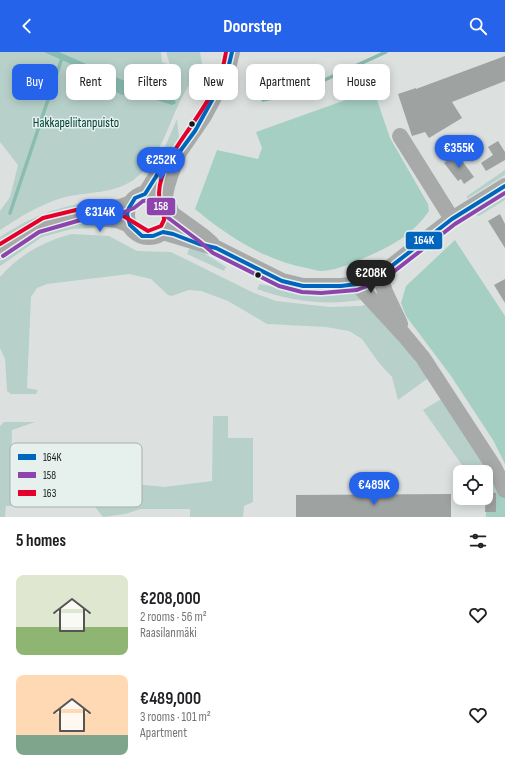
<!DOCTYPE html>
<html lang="en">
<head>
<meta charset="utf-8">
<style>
  :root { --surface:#fff; --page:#f2f2f2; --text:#202124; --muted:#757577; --accent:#2563eb }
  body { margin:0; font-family:"Sofia Sans Condensed",sans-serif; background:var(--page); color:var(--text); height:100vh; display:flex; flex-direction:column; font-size:15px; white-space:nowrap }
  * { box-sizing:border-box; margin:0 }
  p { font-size:13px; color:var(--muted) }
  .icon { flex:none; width:22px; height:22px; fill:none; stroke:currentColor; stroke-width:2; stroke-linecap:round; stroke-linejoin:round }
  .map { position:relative; height:465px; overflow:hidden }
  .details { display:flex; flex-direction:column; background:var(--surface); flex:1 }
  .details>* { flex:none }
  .hud { position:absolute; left:12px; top:12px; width:481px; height:36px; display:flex; gap:8px }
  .tools { position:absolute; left:453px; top:413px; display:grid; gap:8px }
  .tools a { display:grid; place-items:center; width:40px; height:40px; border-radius:8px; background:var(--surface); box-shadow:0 2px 10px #0003; font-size:20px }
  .price { position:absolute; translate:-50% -34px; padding:0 9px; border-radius:14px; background:var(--accent); color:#fff; font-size:13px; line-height:26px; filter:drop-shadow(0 1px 2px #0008) }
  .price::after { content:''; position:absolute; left:50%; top:24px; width:12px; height:9px; margin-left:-6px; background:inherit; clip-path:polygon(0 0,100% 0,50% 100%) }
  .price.active { background:#222; color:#fff }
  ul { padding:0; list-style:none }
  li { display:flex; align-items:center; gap:12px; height:100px; padding:0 16px }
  li span { display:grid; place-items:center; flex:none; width:112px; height:80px; border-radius:8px; color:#555 }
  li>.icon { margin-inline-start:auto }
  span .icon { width:48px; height:48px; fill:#fffc; stroke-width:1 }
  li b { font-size:17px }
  h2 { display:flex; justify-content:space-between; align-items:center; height:48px; padding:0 16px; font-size:17px }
  .tag { padding:0 14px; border-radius:8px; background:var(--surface); box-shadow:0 2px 10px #0003; font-size:14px; line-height:36px }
  .tag.active { background:var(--accent); color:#fff }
  header { display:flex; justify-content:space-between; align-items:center; height:52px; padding:0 16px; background:var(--accent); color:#fff; font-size:18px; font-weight:700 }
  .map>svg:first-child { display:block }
</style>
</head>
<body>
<header><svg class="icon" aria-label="back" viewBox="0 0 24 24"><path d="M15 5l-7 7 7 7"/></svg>Doorstep<svg class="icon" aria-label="search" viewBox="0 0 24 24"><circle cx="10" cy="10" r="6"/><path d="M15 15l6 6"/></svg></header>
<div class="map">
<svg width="505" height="465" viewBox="0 0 505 465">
  <rect width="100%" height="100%" fill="#dce1e0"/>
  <g fill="#b7d1ca">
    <path d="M0,0H161L162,10L170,13L166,0H200L203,17C171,45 169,100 137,125C116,143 87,139 62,146C39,153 20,165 0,178V159L10,145L18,113L0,90Z"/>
    <polygon points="177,67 179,86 169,100 164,97"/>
    <polygon points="505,118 505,123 467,147 467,144"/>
    <polygon points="505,143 505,148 479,164 476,163"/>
    <path d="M95,149L96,153L0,191V185C32,164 57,155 95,149Z"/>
    <polygon points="72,172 96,172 97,176 72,177 42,185 0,214 0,209 42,180"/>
    <path d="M72,182L109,184L137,199L171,200L254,241L276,249L330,255L361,254L371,251L427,325V327L398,348L392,325L379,311L362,287L349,279L326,275L267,272L228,249L201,239L189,238L172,244L168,243L151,227L129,222L47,232L37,236L31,245L27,336L38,338L36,342H11L7,339L5,307L0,296V225C19,203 44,189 72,182Z"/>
    <polygon points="191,193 226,215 224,219 187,202"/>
    <path d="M260,232L313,242L355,241L366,247C330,254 291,250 257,237Z"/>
    <polygon points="443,346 502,438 496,441 486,441 486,420 467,420 423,358"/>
    <polygon points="213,364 228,364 228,386 253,386 253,450 244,454 243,465 190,465 190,457 141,457 125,462 103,465 96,456 97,444 106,433 121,428 136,432 164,435 212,429"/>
    <path d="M4,370H35L12,378L11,420C25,421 109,424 74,455L6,454L5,465H0V374Z"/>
  </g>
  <g fill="#a6cfc4">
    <path d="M368,40L375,42L390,86L428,152L429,159C415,180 394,193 371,203C357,209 339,218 322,219C318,219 312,217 307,216C266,209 227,184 195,157L217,98L258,107L262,96L256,80Z"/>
    <polygon points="455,188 505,264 505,412 493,388 451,324 406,264 401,251 406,234"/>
    <polygon points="502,438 505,445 505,465 486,465 486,460 496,460 496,441"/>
  </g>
  <polygon fill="#8abdb0" points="44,0 59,0 127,30 174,46 176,51 172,53 144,44 122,43 105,34 93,22"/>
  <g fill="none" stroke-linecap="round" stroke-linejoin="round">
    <g stroke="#8abdb0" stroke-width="3.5">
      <polyline points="263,48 296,41 386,0"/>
      <polyline points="10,161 62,6"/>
    </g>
  </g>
  <g fill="#9ea2a1">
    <polygon points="505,4 505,29 452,50 462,66 429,86 425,80 412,84 398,42 416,36 416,37"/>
    <polygon points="498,89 505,100 505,108 486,119 481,111 493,103 488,95"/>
    <polygon points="457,102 474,125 464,132 461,127 458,129 444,111"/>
    <polygon points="500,162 505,172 505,196 488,169"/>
    <polygon points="505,227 505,251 494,233"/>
    <polygon points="486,441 496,441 496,460 485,460"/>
    <polygon points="451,442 451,465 296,465 296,443"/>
  </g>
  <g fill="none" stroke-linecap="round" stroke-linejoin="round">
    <g stroke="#a7aaa9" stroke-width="16">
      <polyline points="400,84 452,167"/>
      <circle cx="149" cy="163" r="22"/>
      <polyline points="145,142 162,115 178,102 204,64 227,21 232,0"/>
      <path d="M165,148C165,132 173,118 178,103"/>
      <polyline points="171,161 203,184 212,192"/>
      <polyline points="87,165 117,168 130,173"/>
      <polyline points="163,180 216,196 282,229 303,234 341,234 357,232 380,223 452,167 505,134"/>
      <polyline points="0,199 36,175 97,157 120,155 131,151"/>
      <polyline points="380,223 385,240 400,272"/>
      <polyline points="357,232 404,283 423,306 494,415 505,438"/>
    </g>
    <defs>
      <polyline id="bus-1" points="232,0 227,21 195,79 178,102 162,115 145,142 135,146 129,156 127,162 130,173 142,184 153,184 163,180 173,182 199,192 216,196 282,229 303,234 341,234 357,232 380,223 452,167 505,134"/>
      <polyline id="bus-2" points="3,204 39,180 98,163 122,161 134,156 143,149 154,148 160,152 167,165 199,189 213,201 279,234 302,240 321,241 357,238 383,228 455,172 505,141"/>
      <path id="bus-3" d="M0,192L43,166L76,158L120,162L148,179L161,174L164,168C164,159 159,150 159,141C160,117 176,96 189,77C205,54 222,29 226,0"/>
    </defs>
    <use href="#bus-1" stroke="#e6f1ee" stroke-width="7"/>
    <use href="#bus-2" stroke="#e6f1ee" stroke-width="7"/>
    <use href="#bus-3" stroke="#e6f1ee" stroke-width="7"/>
    <use href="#bus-1" stroke="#0065bd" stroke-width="4"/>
    <use href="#bus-2" stroke="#8e44ad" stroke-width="4"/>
    <use href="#bus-3" stroke="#e4002b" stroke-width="4"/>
  </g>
  <g fill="#131716" stroke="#e6f1ee" stroke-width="1.5">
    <circle cx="192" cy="72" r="3.5"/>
    <circle cx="258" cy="223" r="3.5"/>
  </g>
  <g text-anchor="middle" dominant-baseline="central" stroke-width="3" stroke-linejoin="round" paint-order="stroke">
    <g font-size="13" fill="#004135" stroke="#e6f1ee">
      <text x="76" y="71">Hakkapeliitanpuisto</text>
    </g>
  </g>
  <rect x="10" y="391" width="132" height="64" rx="6" fill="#e6f1ee" stroke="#a7b0ad" stroke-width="1"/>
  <rect x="18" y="402" width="18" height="6" fill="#0065bd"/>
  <rect x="18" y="420" width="18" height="6" fill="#8e44ad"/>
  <rect x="18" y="438" width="18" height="6" fill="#e4002b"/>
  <g font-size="11" fill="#131716">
    <text x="43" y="409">164K</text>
    <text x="43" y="427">158</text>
    <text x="43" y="445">163</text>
  </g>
  <g stroke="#e6f1ee" stroke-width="1.5">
    <rect x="146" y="145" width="30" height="19" rx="4" fill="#8e44ad"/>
    <rect x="405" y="179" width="38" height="19" rx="4" fill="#0065bd"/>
  </g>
  <g font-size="11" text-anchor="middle" font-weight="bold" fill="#fff">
    <text x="161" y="158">158</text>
    <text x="424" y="192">164K</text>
  </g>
</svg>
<div class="tools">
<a><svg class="icon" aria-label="locate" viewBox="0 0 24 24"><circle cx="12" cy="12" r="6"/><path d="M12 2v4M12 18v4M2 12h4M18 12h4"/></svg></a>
</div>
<b class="price" style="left:459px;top:117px">€355K</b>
<b class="price" style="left:161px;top:129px">€252K</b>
<b class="price" style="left:100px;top:181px">€314K</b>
<b class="price active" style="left:371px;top:242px">€208K</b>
<b class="price" style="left:374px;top:454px">€489K</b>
<div class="hud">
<a class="tag active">Buy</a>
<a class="tag">Rent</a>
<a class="tag">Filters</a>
<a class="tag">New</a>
<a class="tag">Apartment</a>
<a class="tag">House</a>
</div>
</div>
<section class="details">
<h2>5 homes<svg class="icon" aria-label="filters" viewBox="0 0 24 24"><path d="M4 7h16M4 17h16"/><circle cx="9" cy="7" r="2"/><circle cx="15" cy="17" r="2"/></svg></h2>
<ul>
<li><span style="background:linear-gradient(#dfe7d0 65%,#8fb573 0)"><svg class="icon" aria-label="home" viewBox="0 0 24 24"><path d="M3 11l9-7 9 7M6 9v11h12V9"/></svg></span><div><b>€208,000</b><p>2 rooms · 56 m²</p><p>Raasilanmäki</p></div><svg class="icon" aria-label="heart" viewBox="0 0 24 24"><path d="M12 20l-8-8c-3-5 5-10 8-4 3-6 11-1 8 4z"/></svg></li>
<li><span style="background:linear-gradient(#ffd9b3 75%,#7fa58c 0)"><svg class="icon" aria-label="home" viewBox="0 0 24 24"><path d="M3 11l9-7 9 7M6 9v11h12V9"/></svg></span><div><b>€489,000</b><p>3 rooms · 101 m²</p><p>Apartment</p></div><svg class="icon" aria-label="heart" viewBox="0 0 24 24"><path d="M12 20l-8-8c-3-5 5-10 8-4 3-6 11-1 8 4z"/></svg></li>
</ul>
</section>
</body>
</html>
